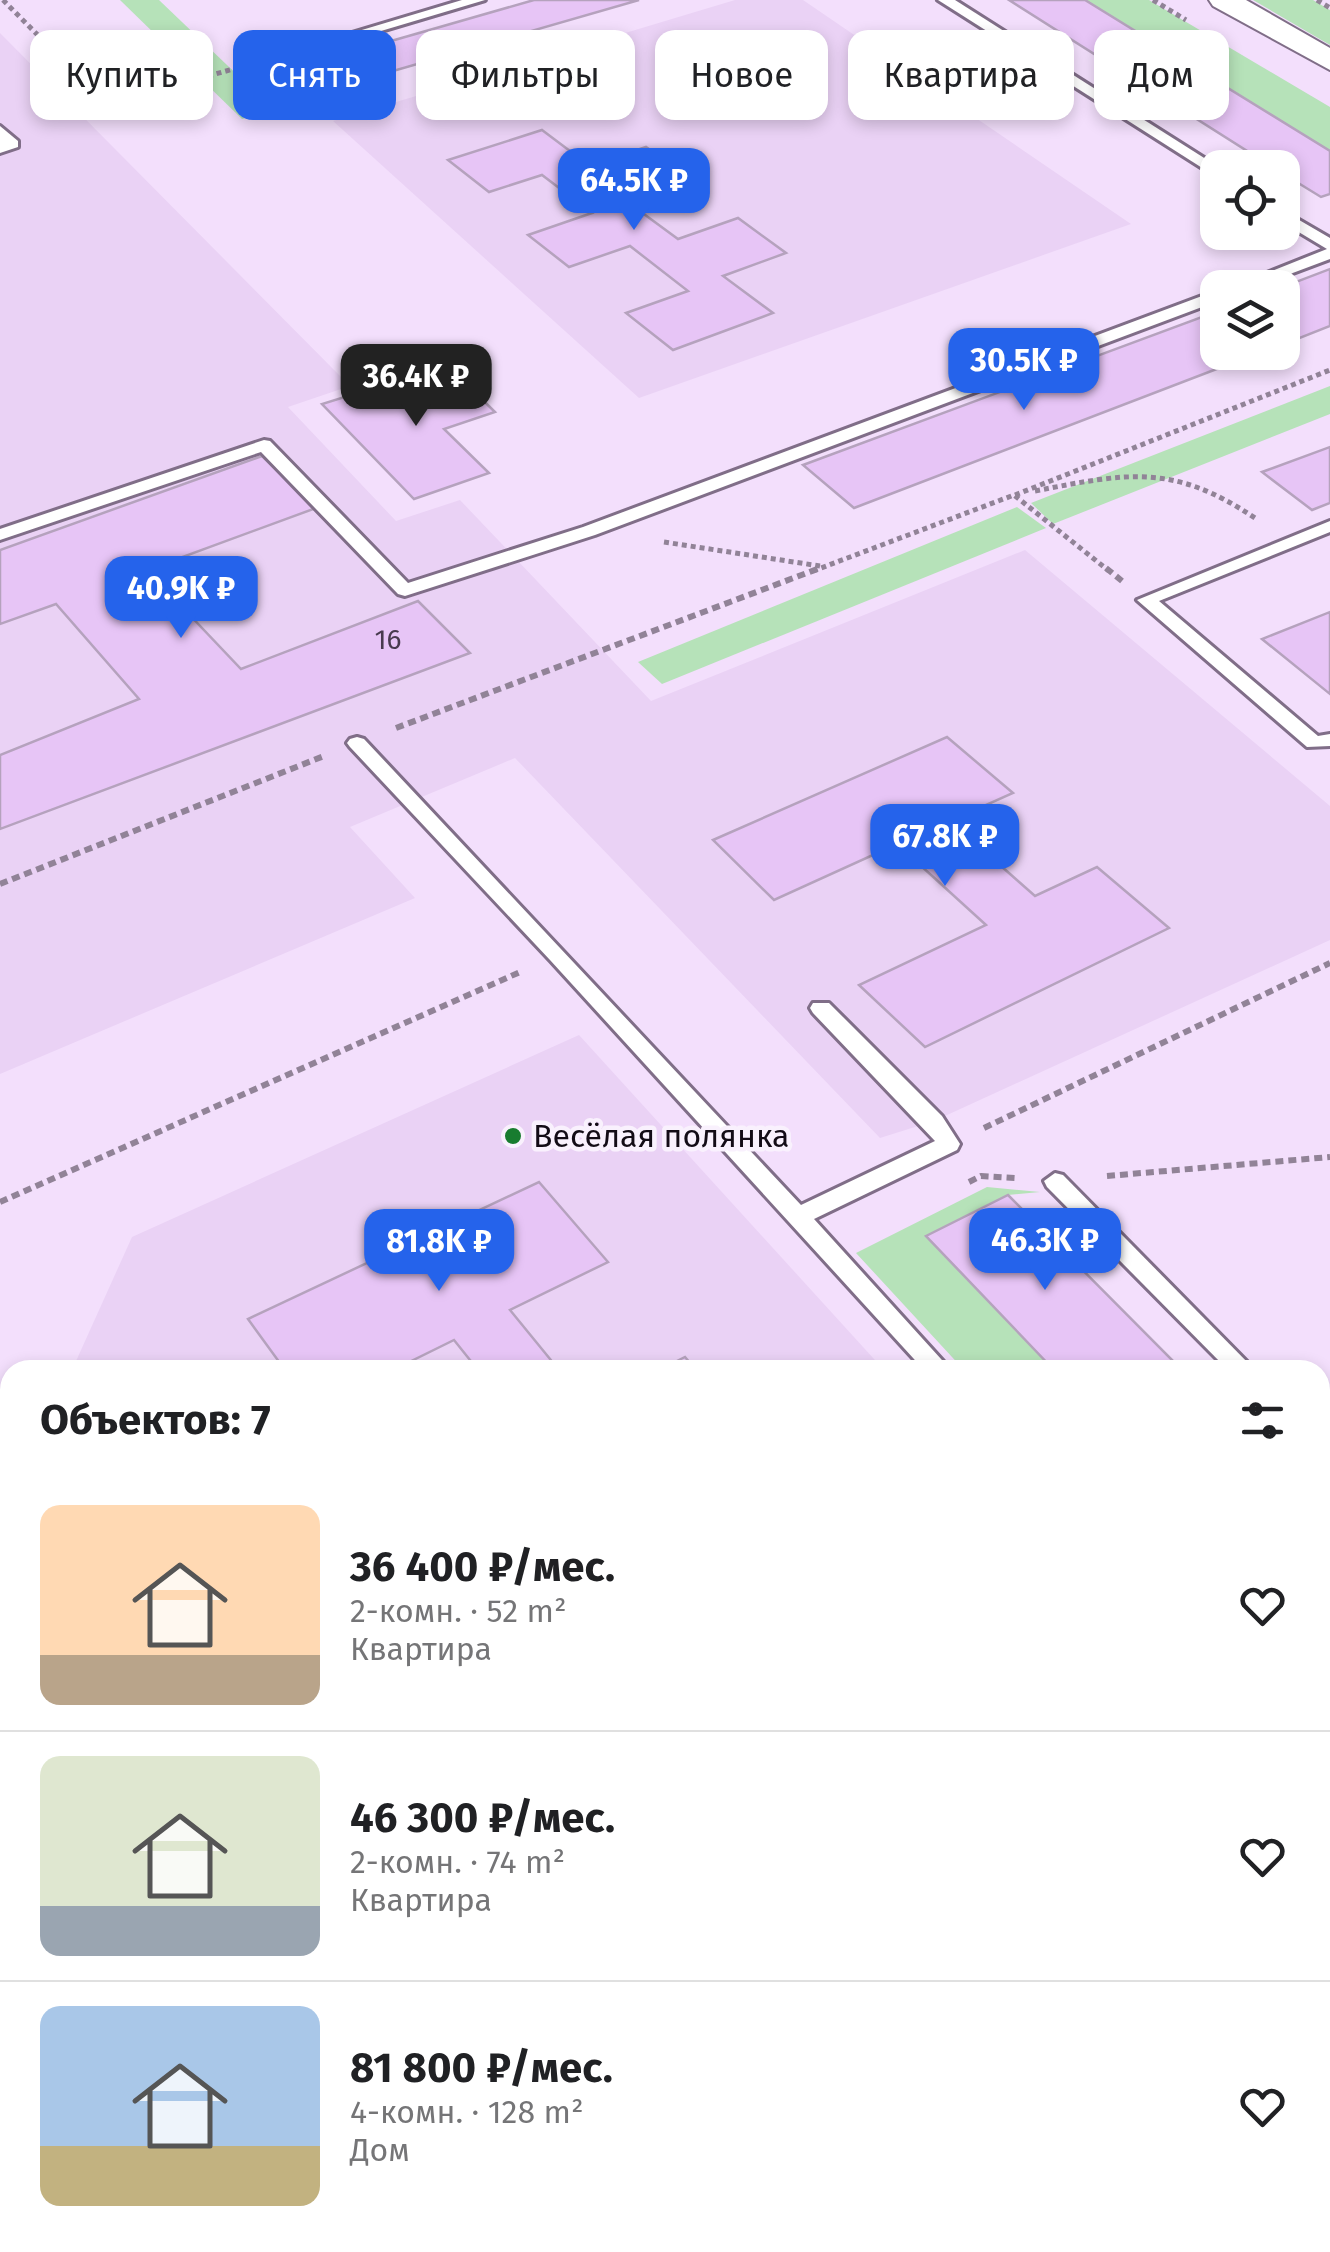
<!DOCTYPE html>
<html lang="ru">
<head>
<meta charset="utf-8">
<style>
  :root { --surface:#fff; --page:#f2f2f2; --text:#202124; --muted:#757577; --line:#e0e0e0; --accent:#2563eb }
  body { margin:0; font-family:"Fira Sans",sans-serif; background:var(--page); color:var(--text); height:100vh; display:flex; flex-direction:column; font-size:38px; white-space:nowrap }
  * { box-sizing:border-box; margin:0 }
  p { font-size:32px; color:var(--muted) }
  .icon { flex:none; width:55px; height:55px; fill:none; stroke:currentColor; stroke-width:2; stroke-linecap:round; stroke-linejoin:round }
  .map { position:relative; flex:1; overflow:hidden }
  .drawer { position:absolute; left:0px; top:1360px; width:1330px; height:892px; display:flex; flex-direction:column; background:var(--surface); border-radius:30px 30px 0 0; box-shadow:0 5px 15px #0003 }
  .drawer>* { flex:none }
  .top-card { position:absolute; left:30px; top:30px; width:1270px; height:90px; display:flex; gap:20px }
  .fabs { position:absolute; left:1200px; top:150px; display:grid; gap:20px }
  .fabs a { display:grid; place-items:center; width:100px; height:100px; border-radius:20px; background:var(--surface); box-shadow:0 5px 15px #0003; font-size:50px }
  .price { position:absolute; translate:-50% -85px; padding:0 22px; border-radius:20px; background:var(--accent); color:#fff; font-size:32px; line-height:65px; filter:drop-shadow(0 2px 5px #0008) }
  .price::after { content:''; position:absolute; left:50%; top:60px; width:30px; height:22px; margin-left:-15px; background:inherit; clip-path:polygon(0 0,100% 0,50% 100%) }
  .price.active { background:#222; color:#fff }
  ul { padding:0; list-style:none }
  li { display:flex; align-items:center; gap:30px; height:250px; padding:0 40px }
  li+li { border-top:2px solid var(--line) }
  li span { display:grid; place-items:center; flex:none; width:280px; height:200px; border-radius:20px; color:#555 }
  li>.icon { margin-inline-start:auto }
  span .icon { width:120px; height:120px; fill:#fffc; stroke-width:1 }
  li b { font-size:42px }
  h2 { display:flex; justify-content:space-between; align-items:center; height:120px; padding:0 40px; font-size:42px }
  .chip { padding:0 35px; border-radius:20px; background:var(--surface); box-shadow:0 5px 15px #0003; font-size:35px; line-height:90px }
  .chip.active { background:var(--accent); color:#fff }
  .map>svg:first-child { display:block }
</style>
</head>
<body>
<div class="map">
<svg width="1330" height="2252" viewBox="0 0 1330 2252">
  <rect width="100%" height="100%" fill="#f3dffc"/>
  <g fill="#ead2f5">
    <polygon points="735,0 803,0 1131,224 639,398 333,121"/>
    <polygon points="0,33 350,386 288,407 396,521 460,500 651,701 1025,550 1330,806 1330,940 934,1121 880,1138 515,758 350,827 415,898 0,1074"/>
    <polygon points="579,1035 884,1370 72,1370 132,1237"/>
    <polygon points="10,1506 10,2242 106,2243 90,2252 0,2252 0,1529"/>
  </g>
  <g fill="#b6e2b9">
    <polygon points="120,0 159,0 274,110 242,119"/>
    <polygon points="1085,0 1149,0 1330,107 1330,151"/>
    <polygon points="1253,0 1313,0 1330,10 1330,45"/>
    <polygon points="1330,386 1330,414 1053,524 1031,503"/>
    <polygon points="1017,507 1046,528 662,684 638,662"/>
    <polygon points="987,1187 1040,1192 1008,1195 926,1236 1054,1370 964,1370 856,1253"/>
    <polygon points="1320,1648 1330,1658 1330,1766 1320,1755"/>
    <polygon points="1320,1811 1330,1822 1330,2252 761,2252 776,2242 1320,2242"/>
    <polygon points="106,2242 306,2243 291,2252 90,2252"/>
  </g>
  <g fill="#e7c5f6" stroke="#b5a2bd" stroke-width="2.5">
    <polygon points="534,0 639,0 282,103 255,80"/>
    <polygon points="1009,0 1085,0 1330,151 1330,194 1321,197 1282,173 1282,168 1274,168"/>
    <polygon points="542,130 590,166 646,147 686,176 622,198 678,239 738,218 786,253 723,276 773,313 673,350 626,313 688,291 630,246 569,267 528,235 592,213 542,175 489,192 448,160"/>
    <polygon points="1330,269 1330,326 1282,345 1280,288"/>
    <polygon points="1218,311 1218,352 1261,352 854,508 803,465"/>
    <polygon points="447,365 495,412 444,429 489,473 414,499 322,404"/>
    <polygon points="1330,447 1330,503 1312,510 1262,472"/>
    <polygon points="262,456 316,508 147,570 241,669 418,601 470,653 0,829 0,755 139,699 56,604 0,624 0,550"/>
    <polygon points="1330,612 1330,694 1262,639"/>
    <polygon points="947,737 1013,793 950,821 1035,896 1097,867 1169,928 925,1047 859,985 986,925 897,844 774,900 713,840"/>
    <polygon points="539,1182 608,1262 510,1310 559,1370 478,1370 454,1340 393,1370 285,1370 248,1319"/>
    <polygon points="1008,1195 1182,1370 1054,1370 926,1236"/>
    <polygon points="685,1357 696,1370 659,1370"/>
    <polygon points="1320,1509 1330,1519 1330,1658 1320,1648"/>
    <polygon points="306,2242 537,2242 522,2252 291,2252"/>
  </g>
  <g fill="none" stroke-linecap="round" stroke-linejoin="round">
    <defs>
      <g id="lane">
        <polygon points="462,0 485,0 297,56 285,53"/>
        <polygon points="938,0 955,0 1220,168 1218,178"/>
        <polygon points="0,126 18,141 18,147 0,153"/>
        <polygon points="1282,210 1330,238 1330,259 1253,288 1229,288 1327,249 1282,222"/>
        <polygon points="1218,290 1218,301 595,535 405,596 398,594 261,452 0,540 0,529 264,440 270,441 408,583 583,527"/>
        <polygon points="1330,521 1330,532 1159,601 1318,736 1330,734 1330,746 1307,747 1137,600"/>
        <polygon points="357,737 364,739 801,1205 935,1141 813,1013 810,1008 813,1003 829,1003 942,1116 960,1144 957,1150 814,1219 951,1370 924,1370 550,960 350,747 347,743 350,739"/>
        <polygon points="1055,1173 1063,1175 1255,1370 1228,1370 1047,1187 1044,1181"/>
        <polygon points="1320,1437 1330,1441 1330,1467 1320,1463"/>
        <polygon points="1320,1778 1330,1782 1330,1813 1320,1809"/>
        <polygon points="728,2242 769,2242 765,2252 724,2252"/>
        <polygon points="886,2242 919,2242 923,2252 890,2252"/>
      </g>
      <polygon id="street" points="1209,0 1246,0 1330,48 1330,70 1213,6"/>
    </defs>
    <use href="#lane" stroke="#806e88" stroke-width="6"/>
    <use href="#street" stroke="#806e88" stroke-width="4"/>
    <g stroke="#918397" stroke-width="5" stroke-dasharray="5 4" stroke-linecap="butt">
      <polyline points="3,0 106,104 259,62"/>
      <polyline points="1153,0 1186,20"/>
      <polyline points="1317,0 1330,8"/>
      <path d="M1035,491C1127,473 1173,463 1255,518"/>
      <polyline points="1015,495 1330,370"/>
      <polyline points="664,542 820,566"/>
      <polyline points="813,571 1014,495 1109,571"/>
    </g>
    <g stroke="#918397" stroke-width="6" stroke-dasharray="8 5" stroke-linecap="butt">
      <polyline points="1106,568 1122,581"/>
      <polyline points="396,728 820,568"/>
      <polyline points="0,884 324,756"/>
      <polyline points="984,1128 1330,963"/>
      <polyline points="1107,1176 1330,1157"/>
      <polyline points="969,1182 981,1176 1015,1178"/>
      <polyline points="0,1202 520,972"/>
    </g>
    <use href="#lane" fill="#fff" fill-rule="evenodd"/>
    <use href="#street" fill="#fff" fill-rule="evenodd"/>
  </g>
  <circle fill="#187c2f" stroke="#f9f1fd" stroke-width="4" cx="513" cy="1136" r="10"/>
  <g text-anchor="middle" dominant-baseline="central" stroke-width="9" stroke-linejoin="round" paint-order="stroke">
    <g font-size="28" fill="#483a4e">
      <text x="388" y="639">16</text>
    </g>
    <g font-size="32" fill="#130c16" stroke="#f9f1fd" text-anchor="start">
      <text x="533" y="1136">Весёлая полянка</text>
    </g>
  </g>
</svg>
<div class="fabs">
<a><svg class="icon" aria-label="locate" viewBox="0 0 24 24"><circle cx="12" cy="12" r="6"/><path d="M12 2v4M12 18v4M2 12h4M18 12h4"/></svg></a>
<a><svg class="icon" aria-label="layers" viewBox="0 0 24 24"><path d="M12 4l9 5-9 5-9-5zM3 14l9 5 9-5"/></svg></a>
</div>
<b class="price" style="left:634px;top:233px">64.5K ₽</b>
<b class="price" style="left:1024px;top:413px">30.5K ₽</b>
<b class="price active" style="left:416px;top:429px">36.4K ₽</b>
<b class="price" style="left:181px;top:641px">40.9K ₽</b>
<b class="price" style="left:945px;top:889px">67.8K ₽</b>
<b class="price" style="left:1045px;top:1293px">46.3K ₽</b>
<b class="price" style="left:439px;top:1294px">81.8K ₽</b>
<div class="top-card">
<a class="chip">Купить</a>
<a class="chip active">Снять</a>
<a class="chip">Фильтры</a>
<a class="chip">Новое</a>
<a class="chip">Квартира</a>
<a class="chip">Дом</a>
</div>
<section class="drawer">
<h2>Объектов: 7<svg class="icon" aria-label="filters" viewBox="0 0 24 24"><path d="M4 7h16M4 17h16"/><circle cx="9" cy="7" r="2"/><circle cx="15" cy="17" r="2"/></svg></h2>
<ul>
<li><span style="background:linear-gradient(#ffd9b3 75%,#b9a48a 0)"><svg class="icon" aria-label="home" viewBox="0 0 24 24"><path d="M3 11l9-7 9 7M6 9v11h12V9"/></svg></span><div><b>36 400 ₽/мес.</b><p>2-комн. · 52 m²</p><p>Квартира</p></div><svg class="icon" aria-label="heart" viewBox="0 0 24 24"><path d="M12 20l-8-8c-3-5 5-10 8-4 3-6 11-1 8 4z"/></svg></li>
<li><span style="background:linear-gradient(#dfe7d0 75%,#9aa5b1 0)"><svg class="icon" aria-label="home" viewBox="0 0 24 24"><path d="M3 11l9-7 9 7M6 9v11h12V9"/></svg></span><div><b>46 300 ₽/мес.</b><p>2-комн. · 74 m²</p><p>Квартира</p></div><svg class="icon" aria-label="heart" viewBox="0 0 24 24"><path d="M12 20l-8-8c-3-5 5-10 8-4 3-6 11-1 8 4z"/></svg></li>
<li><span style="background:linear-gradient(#a9c7e8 70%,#c2b280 0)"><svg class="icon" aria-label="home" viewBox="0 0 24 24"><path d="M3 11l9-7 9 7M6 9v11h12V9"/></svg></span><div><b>81 800 ₽/мес.</b><p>4-комн. · 128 m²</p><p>Дом</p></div><svg class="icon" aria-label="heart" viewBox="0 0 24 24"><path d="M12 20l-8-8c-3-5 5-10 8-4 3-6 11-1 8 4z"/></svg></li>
</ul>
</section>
</div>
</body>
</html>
